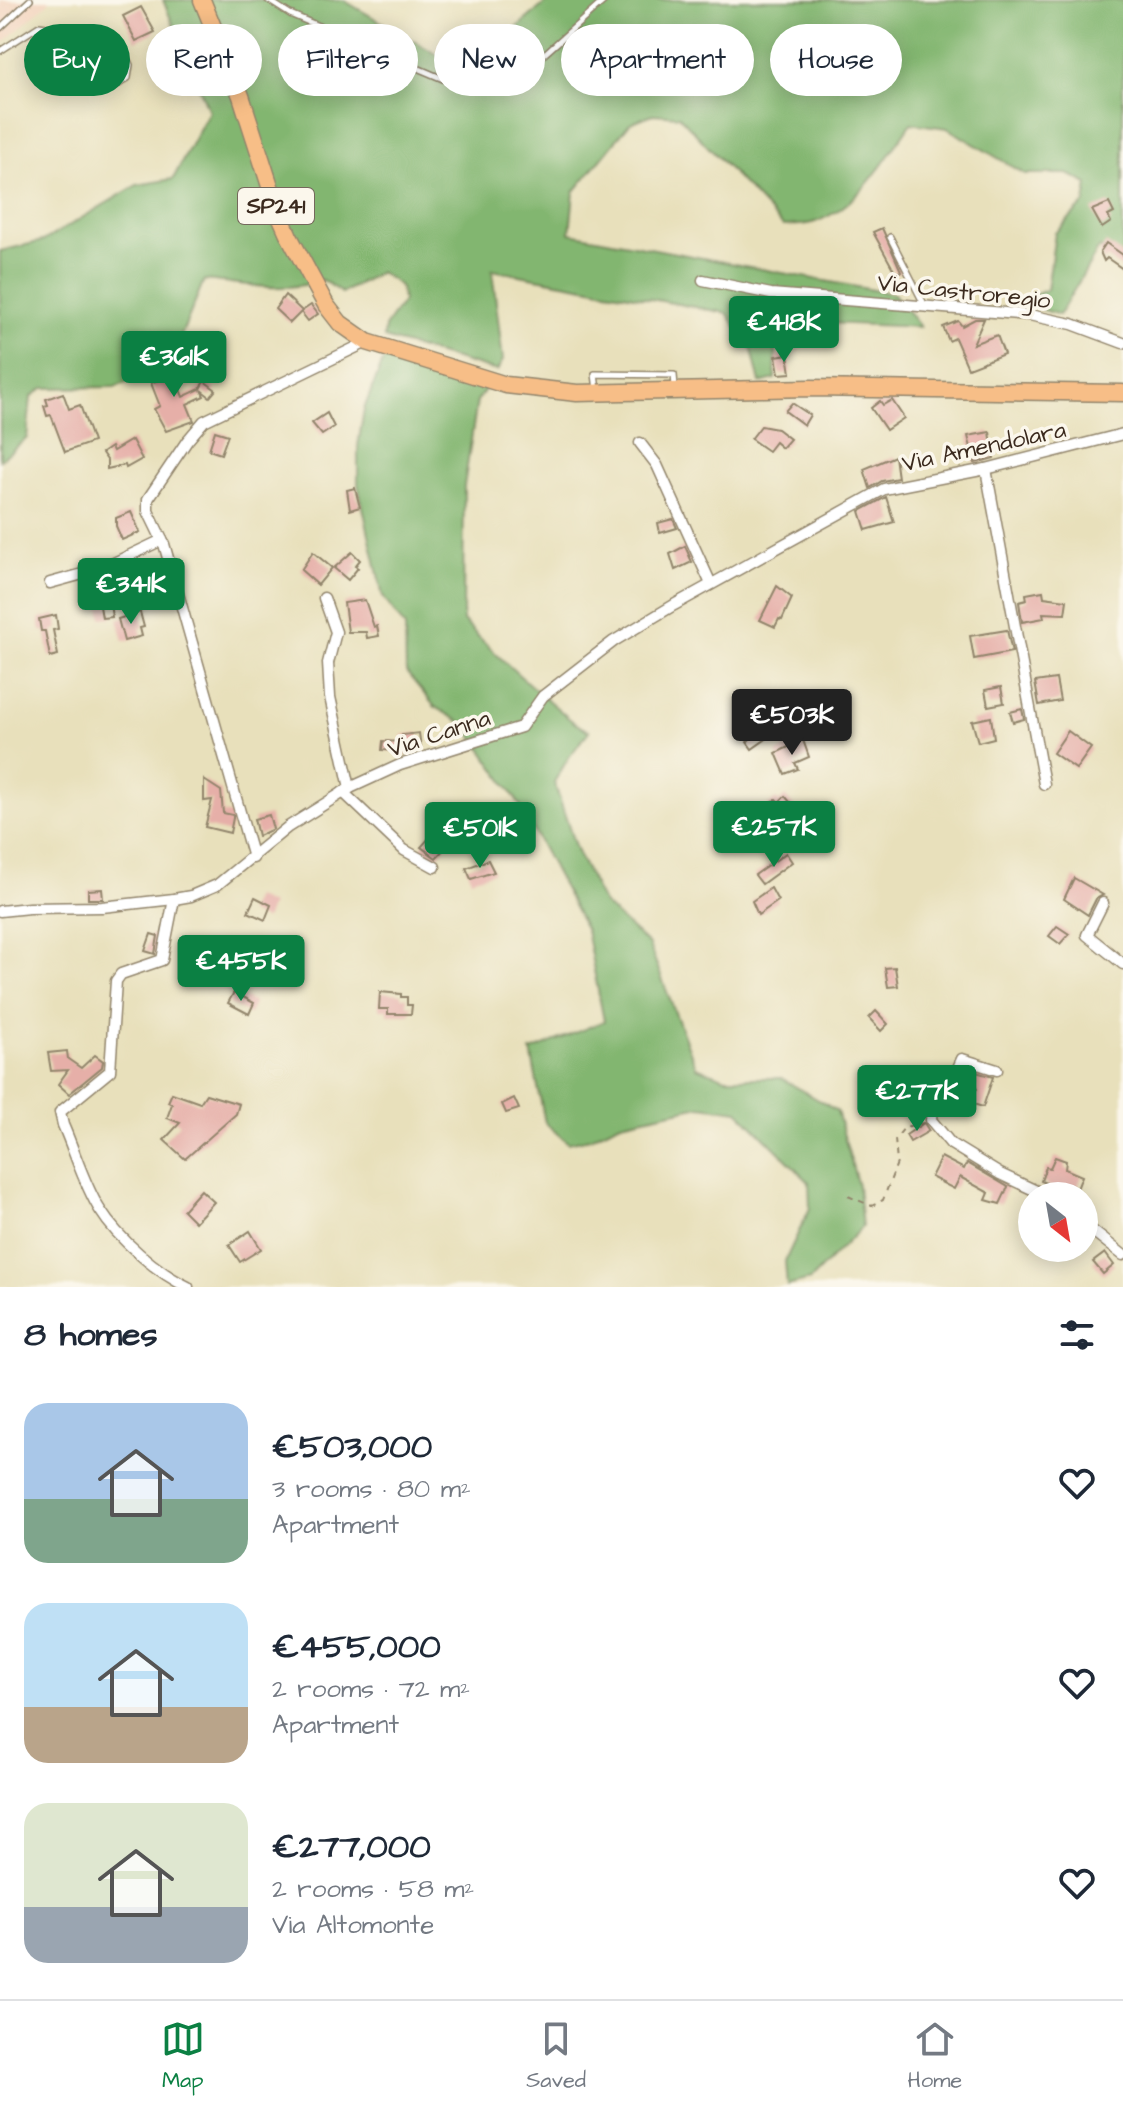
<!DOCTYPE html>
<html lang="en">
<head>
<meta charset="utf-8">
<style>
  :root { --surface:#fff; --page:#f2f2f3; --text:#1f2937; --muted:#747a83; --line:#e0e1e3; --accent:#0b8043 }
  body { margin:0; font-family:"Architects Daughter",sans-serif; background:var(--page); color:var(--text); height:100vh; display:flex; flex-direction:column; font-size:30px; white-space:nowrap }
  * { box-sizing:border-box; margin:0 }
  p { font-size:26px; color:var(--muted) }
  .icon { flex:none; width:44px; height:44px; fill:none; stroke:currentColor; stroke-width:2; stroke-linecap:round; stroke-linejoin:round }
  .map { position:relative; height:1287px; overflow:hidden }
  .details { display:flex; flex-direction:column; background:var(--surface); flex:1 }
  .details>* { flex:none }
  .top-card { position:absolute; left:24px; top:24px; width:1076px; height:72px; display:flex; gap:16px }
  .needle { width:52px; rotate:149deg }
  .tools { position:absolute; left:1018px; top:1182px; display:grid; gap:16px }
  .tools a { display:grid; place-items:center; width:80px; height:80px; border-radius:50%; background:var(--surface); box-shadow:0 4px 20px #0003; font-size:40px }
  .price { position:absolute; translate:-50% -68px; padding:0 18px; border-radius:8px; background:var(--accent); color:#fff; font-size:26px; line-height:52px; filter:drop-shadow(0 2px 4px #0008) }
  .price::after { content:''; position:absolute; left:50%; top:48px; width:24px; height:18px; margin-left:-12px; background:inherit; clip-path:polygon(0 0,100% 0,50% 100%) }
  .price.active { background:#222; color:#fff }
  ul { padding:0; list-style:none }
  li { display:flex; align-items:center; gap:24px; height:200px; padding:0 24px }
  li span { display:grid; place-items:center; flex:none; width:224px; height:160px; border-radius:24px; color:#555 }
  li>.icon { margin-inline-start:auto }
  span .icon { width:96px; height:96px; fill:#fffc; stroke-width:1 }
  li b { font-size:34px }
  h2 { display:flex; justify-content:space-between; align-items:center; height:96px; padding:0 24px; font-size:34px }
  .tag { padding:0 28px; border-radius:36px; background:var(--surface); box-shadow:0 4px 20px #0003; font-size:28px; line-height:72px }
  .tag.active { background:var(--accent); color:#fff }
  .tab-bar { display:flex; justify-content:space-around; align-items:center; height:112px; border-top:2px solid var(--line); background:var(--surface); font-size:22px; color:var(--muted) }
  .tab-bar a { display:grid; justify-items:center; gap:4px }
  .tab-bar .active { color:var(--accent) }
  .map>svg:first-child { display:block }
</style>
</head>
<body>
<div class="map">
<svg width="1123" height="1287" viewBox="0 0 1123 1287">
  <rect width="100%" height="100%" fill="#fbf7ec"/>
  <filter id="ink" filterUnits="userSpaceOnUse"><feTurbulence type="fractalNoise" baseFrequency=".0125" numOctaves="2"/><feDisplacementMap in="SourceGraphic" scale="16" xChannelSelector="R" yChannelSelector="G"/><feConvolveMatrix kernelMatrix="1 2 1 2 8 2 1 2 1" color-interpolation-filters="sRGB"/></filter>
  <filter id="wash" filterUnits="userSpaceOnUse"><feTurbulence type="fractalNoise" baseFrequency=".006" numOctaves="4" result="noise"/><feDisplacementMap in="SourceGraphic" scale="32" xChannelSelector="R" yChannelSelector="G"/><feGaussianBlur stdDeviation="1.8" result="paint"/><feColorMatrix in="noise" values="0 0 0 0 0 0 0 0 0 0 0 0 0 0 0 0 0 1.4 0 .05"/><feComposite in="paint" operator="in"/></filter>
  <g filter="url(#wash)">
    <rect width="100%" height="100%" fill="#e8e0bb"/>
    <polygon fill="#f3d4be" points="0,0 51,0 0,46"/>
    <g fill="#82b670" stroke="#5e7047" stroke-width="2">
      <path d="M163,0H343L445,59L507,36L549,0H1123V259L1099,248L1059,315L1017,301L1047,290L1055,233L1085,203L1088,184L1068,174H1025L947,128L911,123C885,160 860,206 815,222C806,226 793,225 783,226L679,116L653,114L630,123L574,192L570,233L894,294L920,327L777,321L775,379L760,383L752,350L727,313L492,270L503,360L497,371L384,338L385,327L403,301L400,286L380,272L342,293L323,280C285,294 244,284 204,280L178,343L160,370L115,387L43,388L31,397L27,438L0,460V251L43,241L137,185L173,179L209,111Z"/>
      <path d="M385,356L486,388L477,401L464,486L463,621C491,650 519,676 550,702C565,714 571,723 589,731L569,757L554,782L577,852L603,903L649,945L696,1067L726,1078H781L837,1111L858,1186L862,1227L810,1280L787,1286L785,1261L810,1208L809,1182L738,1111L701,1106L621,1123L590,1138L568,1143L545,1123L531,1051L604,1021L586,930L520,805L464,724L435,707L406,672L405,627L383,597L358,485V446L364,409Z"/>
    </g>
    <g id="blocks">
      <g fill="#e6afa8">
        <polygon points="141,7 155,32 136,41 123,16"/>
        <polygon points="113,51 119,71 94,79 88,59"/>
        <polygon points="1109,203 1114,213 1108,216 1111,222 1102,228 1092,210"/>
        <polygon points="882,228 901,271 896,274 873,232"/>
        <polygon points="1106,243 1123,255 1123,269 1107,258 1104,261 1100,252"/>
        <polygon points="285,295 302,311 311,305 318,314 308,321 301,312 290,323 275,309"/>
        <polygon points="975,319 984,319 973,344 997,335 1004,354 968,368 955,338 949,341 943,327 958,321 962,326"/>
        <polygon points="788,354 791,373 779,374 776,356"/>
        <polygon points="164,360 169,376 174,374 183,397 200,389 204,381 216,390 210,397 201,390 204,396 187,404 194,421 166,431 154,409 160,406 151,383 158,380 152,365"/>
        <polygon points="63,393 69,409 80,405 93,442 65,452 51,415 47,416 44,406 48,405 46,399"/>
        <polygon points="892,400 904,418 886,430 871,408 880,401 883,405"/>
        <polygon points="792,403 810,415 804,425 785,411"/>
        <polygon points="327,413 334,427 322,435 312,423"/>
        <polygon points="761,426 777,429 790,439 782,448 775,442 768,451 751,439"/>
        <polygon points="215,431 228,435 221,454 209,450"/>
        <polygon points="990,432 994,458 975,463 968,436"/>
        <polygon points="132,440 142,459 126,468 125,465 107,469 107,460 102,453 111,447 113,451"/>
        <polygon points="895,456 898,478 882,481 870,488 864,469"/>
        <polygon points="355,488 360,507 350,510 347,490"/>
        <polygon points="886,497 894,522 866,530 860,511"/>
        <polygon points="131,512 140,532 122,540 116,526 116,518"/>
        <polygon points="673,519 677,528 660,533 658,523"/>
        <polygon points="685,546 692,562 675,570 670,554"/>
        <polygon points="313,552 332,568 318,585 301,570"/>
        <polygon points="352,552 360,560 355,566 358,568 348,580 334,568"/>
        <polygon points="777,586 792,598 782,620 779,619 775,627 760,620"/>
        <polygon points="1043,591 1044,597 1067,600 1065,614 1043,613 1044,618 1022,622 1019,602 1027,600 1026,594"/>
        <polygon points="365,600 374,627 377,626 379,636 367,638 366,632 348,632 344,603"/>
        <polygon points="110,604 112,617 102,618 100,606"/>
        <polygon points="140,612 144,627 140,628 142,636 124,641 118,619"/>
        <polygon points="56,615 58,629 53,630 58,655 50,657 45,631 41,631 39,619"/>
        <polygon points="1007,630 1012,652 974,659 970,636"/>
        <polygon points="1056,679 1060,701 1039,705 1035,682"/>
        <polygon points="1001,687 1004,703 988,706 985,690"/>
        <polygon points="1022,709 1024,719 1013,722 1010,712"/>
        <polygon points="991,717 994,738 978,742 972,721"/>
        <polygon points="760,725 769,737 752,749 747,742 750,739 747,735"/>
        <polygon points="1068,731 1091,748 1076,769 1053,753"/>
        <polygon points="419,733 421,748 413,749 414,752 404,755 404,751 382,750 383,741 403,742 402,735"/>
        <polygon points="803,740 809,757 795,763 798,769 785,774 776,753"/>
        <polygon points="204,780 221,791 223,813 233,815 233,818 230,833 205,827 212,800 204,801"/>
        <polygon points="785,796 796,809 780,823 766,807 776,799 779,802"/>
        <polygon points="269,815 273,829 258,836 254,819"/>
        <polygon points="431,836 445,848 436,858 421,847"/>
        <polygon points="786,853 792,862 762,884 755,875"/>
        <polygon points="488,860 494,872 471,879 466,868"/>
        <polygon points="1074,878 1103,895 1096,899 1088,915 1064,899"/>
        <polygon points="771,888 778,901 758,915 752,901"/>
        <polygon points="102,889 103,899 88,899 88,890"/>
        <polygon points="255,897 271,905 265,920 248,912"/>
        <polygon points="1057,926 1069,934 1060,944 1049,936"/>
        <polygon points="151,934 158,936 155,954 145,951"/>
        <polygon points="895,967 898,986 888,987 885,968"/>
        <polygon points="234,992 254,1003 249,1014 228,1003"/>
        <polygon points="380,992 401,994 401,997 407,997 407,1005 412,1005 411,1014 388,1014 388,1009 379,1009"/>
        <polygon points="876,1011 888,1024 881,1031 869,1018"/>
        <polygon points="67,1051 68,1059 81,1068 95,1055 103,1061 102,1067 69,1094 58,1084 68,1070 51,1071 48,1053"/>
        <polygon points="969,1070 993,1077 983,1107 973,1104 969,1108 967,1102 960,1100 977,1089 975,1086 962,1091"/>
        <polygon points="172,1093 200,1103 206,1094 239,1104 236,1114 185,1159 164,1140 180,1123 167,1118 172,1104 168,1102"/>
        <polygon points="909,1094 914,1108 904,1111 899,1097"/>
        <polygon points="514,1098 519,1109 506,1113 502,1104"/>
        <polygon points="924,1123 929,1131 910,1142 906,1135"/>
        <polygon points="941,1157 964,1169 967,1163 1008,1187 1000,1204 986,1200 989,1193 960,1177 954,1189 931,1177"/>
        <polygon points="1055,1157 1066,1161 1065,1169 1082,1176 1075,1194 1047,1186 1048,1184 1041,1181 1046,1167 1050,1168"/>
        <polygon points="201,1190 214,1202 195,1222 183,1210"/>
        <polygon points="250,1231 261,1249 240,1262 229,1245"/>
        <polygon points="1105,1253 1114,1265 1103,1274 1093,1262"/>
      </g>
    </g>
  </g>
  <g filter="url(#ink)">
    <use href="#blocks" fill-opacity="0" stroke="#92856c" stroke-width="2"/>
    <g fill="none" stroke-linecap="round" stroke-linejoin="round">
      <defs>
        <g id="service">
          <polyline points="268,0 290,14 462,87 488,84 522,74 605,0"/>
          <polyline points="0,28 30,0"/>
          <polyline points="0,51 39,26 96,34 122,46 130,65 128,78 113,88 97,91 82,81 76,59 64,31"/>
          <polyline points="890,237 925,306"/>
          <polyline points="597,390 595,374 674,375 675,386"/>
        </g>
        <g id="minor">
          <polyline points="703,280 771,294 1029,315 1072,324 1123,343"/>
          <polyline points="640,443 657,465 711,584"/>
          <polyline points="986,469 1044,784"/>
          <polyline points="50,583 101,569 162,540"/>
          <polyline points="324,598 336,632 328,663 330,697 350,788"/>
          <polyline points="343,792 404,850 435,867"/>
          <polyline points="253,858 164,544 148,511 148,499 187,441 204,421 367,342"/>
          <path d="M174,899L162,960L121,974L116,981L110,1071L60,1112L63,1125C75,1152 84,1185 100,1210C118,1239 158,1273 188,1287"/>
          <polyline points="1103,903 1087,935 1123,964"/>
          <polyline points="0,911 29,908 102,907 174,899 191,896 217,885 288,827 350,788 400,765 521,727 543,696 614,641 674,605 884,489 986,469 1123,434"/>
          <polyline points="997,1070 962,1059 943,1102 932,1106 931,1120 951,1144 1000,1174 1047,1196"/>
          <polyline points="1084,1224 1123,1255"/>
        </g>
        <polyline id="primary" points="202,0 241,96 278,211 289,236 326,305 340,323 367,342 506,385 577,393 811,388 1123,393"/>
      </defs>
      <use href="#service" stroke="#92856c" stroke-width="8"/>
      <use href="#minor" stroke="#92856c" stroke-width="13"/>
      <use href="#primary" stroke="#92856c" stroke-width="19"/>
      <polyline stroke="#92856c" stroke-width="2" stroke-dasharray="6 6" stroke-linecap="butt" points="848,1196 872,1206 883,1200 897,1163 895,1139 905,1127 923,1123"/>
      <use href="#service" stroke="#fff" stroke-width="5"/>
      <use href="#minor" stroke="#fff" stroke-width="10"/>
      <use href="#primary" stroke="#f7be87" stroke-width="16"/>
    </g>
  </g>
  <g text-anchor="middle" dominant-baseline="central" stroke-width="7" stroke-linejoin="round" paint-order="stroke">
    <rect fill="#fbf7ec" stroke="#75685c" stroke-width="2" x="238" y="188" width="76" height="36" rx="6"/>
    <g font-size="22" font-weight="bold" fill="#3b2a1e">
      <text x="276" y="206">SP241</text>
    </g>
    <g font-size="24" fill="#3b2a1e" stroke="#fbf7ec">
      <text transform="translate(964 292) rotate(6)">Via Castroregio</text>
      <text transform="translate(984 447) rotate(-12)">Via Amendolara</text>
      <text transform="translate(439 734) rotate(-18)">Via Canna</text>
    </g>
  </g>
</svg>
<div class="tools">
<a><svg class="needle" viewBox="-14 -14 28 28"><path d="M0-13l5 13h-10z" fill="#e53935"/><path d="M0 13l5-13h-10z" fill="#747a83"/></svg></a>
</div>
<b class="price" style="left:784px;top:364px">€418K</b>
<b class="price" style="left:174px;top:399px">€361K</b>
<b class="price" style="left:131px;top:626px">€341K</b>
<b class="price active" style="left:792px;top:757px">€503K</b>
<b class="price" style="left:774px;top:869px">€257K</b>
<b class="price" style="left:480px;top:870px">€501K</b>
<b class="price" style="left:241px;top:1003px">€455K</b>
<b class="price" style="left:917px;top:1133px">€277K</b>
<div class="top-card">
<a class="tag active">Buy</a>
<a class="tag">Rent</a>
<a class="tag">Filters</a>
<a class="tag">New</a>
<a class="tag">Apartment</a>
<a class="tag">House</a>
</div>
</div>
<section class="details">
<h2>8 homes<svg class="icon" aria-label="filters" viewBox="0 0 24 24"><path d="M4 7h16M4 17h16"/><circle cx="9" cy="7" r="2"/><circle cx="15" cy="17" r="2"/></svg></h2>
<ul>
<li><span style="background:linear-gradient(#a9c7e8 60%,#7fa58c 0)"><svg class="icon" aria-label="home" viewBox="0 0 24 24"><path d="M3 11l9-7 9 7M6 9v11h12V9"/></svg></span><div><b>€503,000</b><p>3 rooms · 80 m²</p><p>Apartment</p></div><svg class="icon" aria-label="heart" viewBox="0 0 24 24"><path d="M12 20l-8-8c-3-5 5-10 8-4 3-6 11-1 8 4z"/></svg></li>
<li><span style="background:linear-gradient(#bfe0f5 65%,#b9a48a 0)"><svg class="icon" aria-label="home" viewBox="0 0 24 24"><path d="M3 11l9-7 9 7M6 9v11h12V9"/></svg></span><div><b>€455,000</b><p>2 rooms · 72 m²</p><p>Apartment</p></div><svg class="icon" aria-label="heart" viewBox="0 0 24 24"><path d="M12 20l-8-8c-3-5 5-10 8-4 3-6 11-1 8 4z"/></svg></li>
<li><span style="background:linear-gradient(#dfe7d0 65%,#9aa5b1 0)"><svg class="icon" aria-label="home" viewBox="0 0 24 24"><path d="M3 11l9-7 9 7M6 9v11h12V9"/></svg></span><div><b>€277,000</b><p>2 rooms · 58 m²</p><p>Via Altomonte</p></div><svg class="icon" aria-label="heart" viewBox="0 0 24 24"><path d="M12 20l-8-8c-3-5 5-10 8-4 3-6 11-1 8 4z"/></svg></li>
</ul>
</section>
<nav class="tab-bar">
<a class="active"><svg class="icon" aria-label="map" viewBox="0 0 24 24"><path d="M3 6l6-2 6 2 6-2v14l-6 2-6-2-6 2zM9 4v14M15 6v14"/></svg>Map</a>
<a><svg class="icon" aria-label="saved" viewBox="0 0 24 24"><path d="M7 4h10v16l-5-4-5 4z"/></svg>Saved</a>
<a><svg class="icon" aria-label="home" viewBox="0 0 24 24"><path d="M3 11l9-7 9 7M6 9v11h12V9"/></svg>Home</a>
</nav>
</body>
</html>
